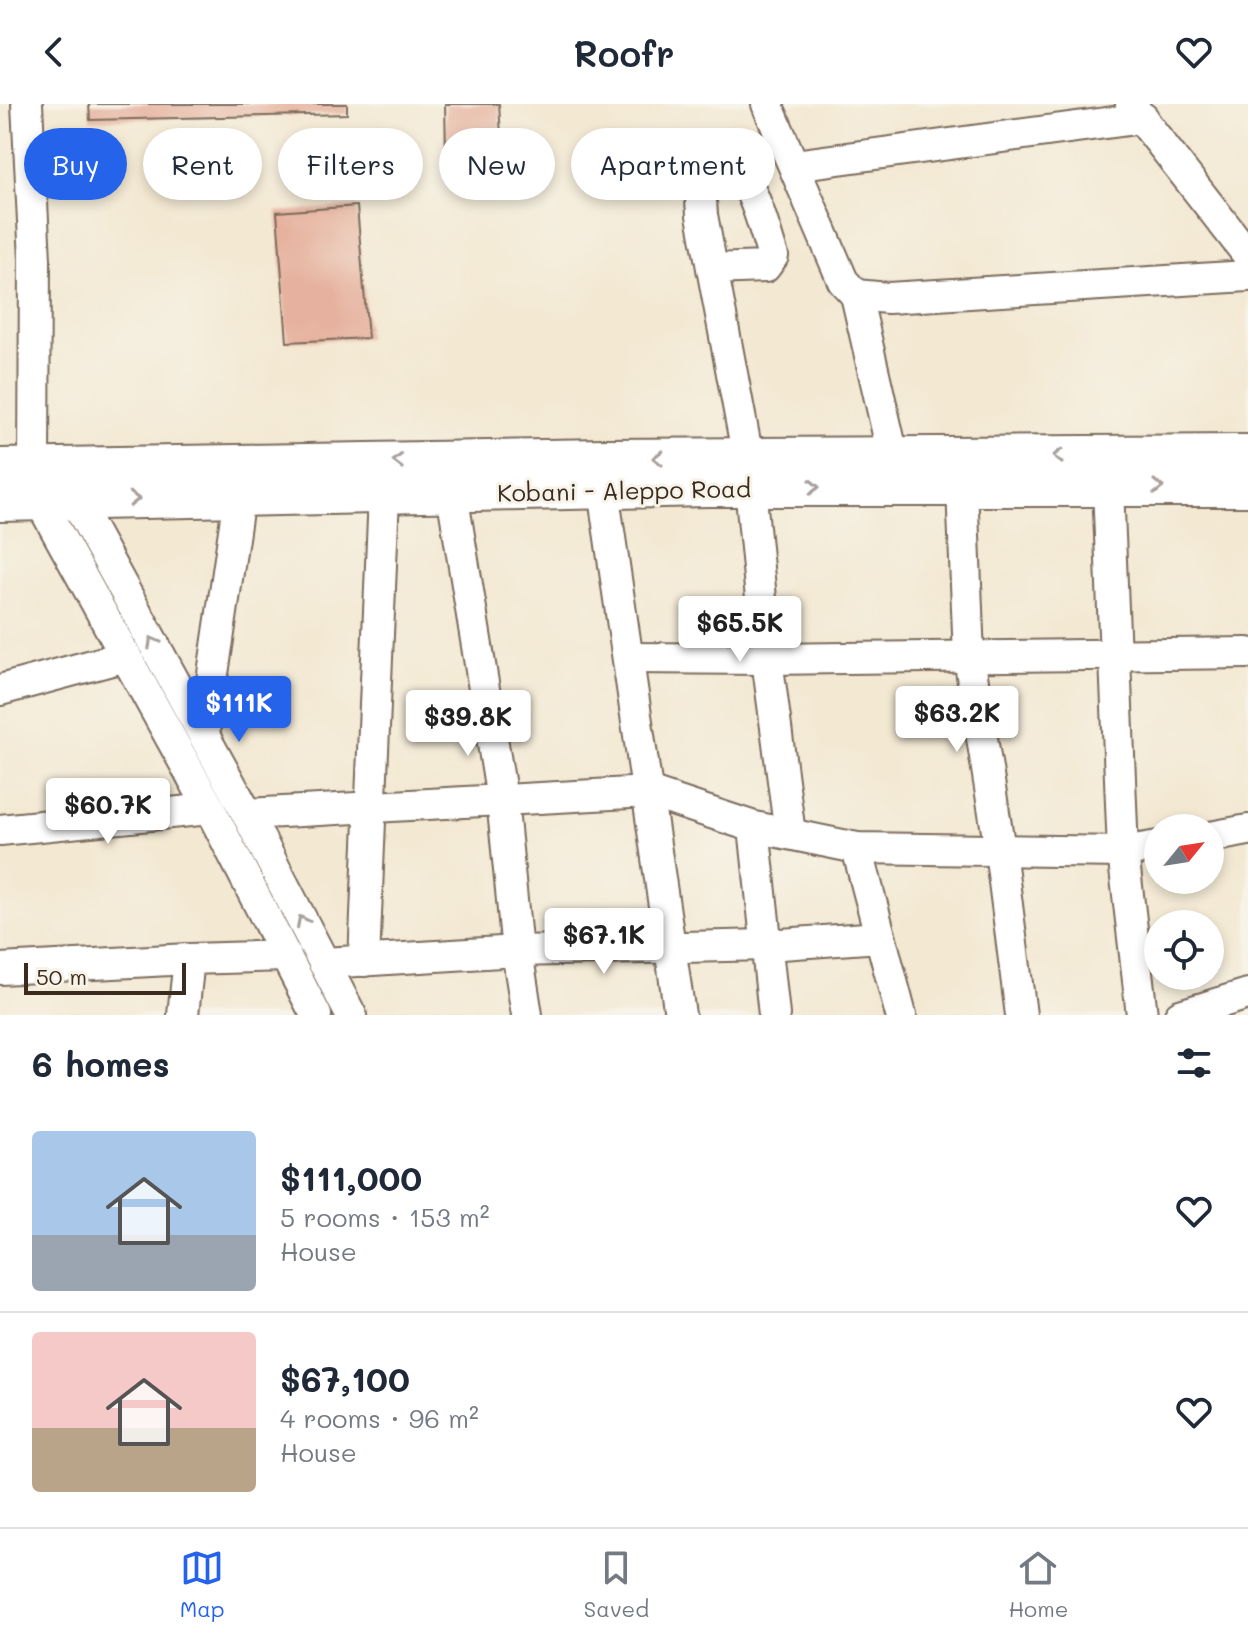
<!DOCTYPE html>
<html lang="en">
<head>
<meta charset="utf-8">
<style>
  :root { --surface:#fff; --page:#f6f6f7; --text:#1f2937; --muted:#747a83; --line:#e0e1e3; --accent:#2563eb }
  body { margin:0; font-family:Mali,sans-serif; background:var(--page); color:var(--text); height:100vh; display:flex; flex-direction:column; font-size:30px; white-space:nowrap }
  * { box-sizing:border-box; margin:0 }
  p { font-size:26px; color:var(--muted) }
  .icon { flex:none; width:44px; height:44px; fill:none; stroke:currentColor; stroke-width:2; stroke-linecap:round; stroke-linejoin:round }
  .map { position:relative; height:911px; overflow:hidden }
  .sheet { display:flex; flex-direction:column; background:var(--surface); flex:1 }
  .sheet>* { flex:none }
  .hud { position:absolute; left:24px; top:24px; width:800px; height:72px; display:flex; gap:16px }
  .needle { width:52px; rotate:60deg }
  .fabs { position:absolute; left:1144px; top:710px; display:grid; gap:16px }
  .fabs a { display:grid; place-items:center; width:80px; height:80px; border-radius:50%; background:var(--surface); box-shadow:0 4px 12px #0003; font-size:40px }
  .scale { position:absolute; left:24px; bottom:20px; width:162px; box-sizing:border-box; padding-left:8px; border:4px solid #3b2a1e; border-top:0; font-size:22px; line-height:28px; white-space:nowrap; color:#3b2a1e; -webkit-text-stroke:6px #f7f3e8; paint-order:stroke }
  .price { position:absolute; translate:-50% -68px; padding:0 18px; border-radius:8px; background:#fff; color:#222; font-size:26px; line-height:52px; filter:drop-shadow(0 2px 4px #0008) }
  .price::after { content:''; position:absolute; left:50%; top:48px; width:24px; height:18px; margin-left:-12px; background:inherit; clip-path:polygon(0 0,100% 0,50% 100%) }
  .price.selected { background:var(--accent); color:#fff }
  ul { padding:0; list-style:none }
  li { display:flex; align-items:center; gap:24px; height:200px; padding:0 32px }
  li+li { border-top:2px solid var(--line) }
  li span { display:grid; place-items:center; flex:none; width:224px; height:160px; border-radius:8px; color:#555 }
  li>.icon { margin-inline-start:auto }
  span .icon { width:96px; height:96px; fill:#fffc; stroke-width:1 }
  li b { font-size:34px }
  h2 { display:flex; justify-content:space-between; align-items:center; height:96px; padding:0 32px; font-size:34px }
  .chip { padding:0 28px; border-radius:36px; background:var(--surface); box-shadow:0 4px 12px #0003; font-size:28px; line-height:72px }
  .chip.selected { background:var(--accent); color:#fff }
  header { display:flex; justify-content:space-between; align-items:center; height:104px; padding:0 32px; background:var(--surface); font-size:36px; font-weight:600 }
  .tab-bar { display:flex; justify-content:space-around; align-items:center; height:112px; border-top:2px solid var(--line); background:var(--surface); font-size:22px; color:var(--muted) }
  .tab-bar a { display:grid; justify-items:center; gap:4px }
  .tab-bar .selected { color:var(--accent) }
  .map>svg:first-child { display:block }
</style>
</head>
<body>
<header><svg class="icon" aria-label="back" viewBox="0 0 24 24"><path d="M15 5l-7 7 7 7"/></svg>Roofr<svg class="icon" aria-label="heart" viewBox="0 0 24 24"><path d="M12 20l-8-8c-3-5 5-10 8-4 3-6 11-1 8 4z"/></svg></header>
<div class="map">
<svg width="1248" height="911" viewBox="0 0 1248 911">
  <rect width="100%" height="100%" fill="#f7f3e8"/>
  <filter id="ink" filterUnits="userSpaceOnUse"><feTurbulence type="fractalNoise" baseFrequency=".0125" numOctaves="2"/><feDisplacementMap in="SourceGraphic" scale="16" xChannelSelector="R" yChannelSelector="G"/><feConvolveMatrix kernelMatrix="1 2 1 2 8 2 1 2 1" color-interpolation-filters="sRGB"/></filter>
  <filter id="wash" filterUnits="userSpaceOnUse"><feTurbulence type="fractalNoise" baseFrequency=".006" numOctaves="4" result="noise"/><feDisplacementMap in="SourceGraphic" scale="32" xChannelSelector="R" yChannelSelector="G"/><feGaussianBlur stdDeviation="1.8" result="paint"/><feColorMatrix in="noise" values="0 0 0 0 0 0 0 0 0 0 0 0 0 0 0 0 0 1.4 0 .05"/><feComposite in="paint" operator="in"/></filter>
  <g filter="url(#wash)">
    <rect width="100%" height="100%" fill="#f3e8d2"/>
    <g id="blocks">
      <g fill="#e6b29f">
        <polygon points="89,0 347,0 347,10 90,16"/>
        <polygon points="445,0 499,0 502,48 446,49"/>
        <polygon points="357,102 368,234 287,238 277,108"/>
      </g>
    </g>
  </g>
  <g filter="url(#ink)">
    <use href="#blocks" fill-opacity="0" stroke="#7b6c5d" stroke-width="2"/>
    <g fill="none" stroke-linecap="round" stroke-linejoin="round">
      <defs>
        <g id="minor">
          <polyline points="27,0 35,156 34,363 40,397 210,705 316,911"/>
          <polyline points="767,0 843,177 856,191 888,194 1248,172"/>
          <polyline points="1131,1 1248,151"/>
          <polyline points="794,61 1143,14"/>
          <path d="M712,165L765,163L773,152C762,120 754,75 725,56L706,63L700,82L702,111L748,354"/>
          <polyline points="856,191 893,352"/>
          <polyline points="750,383 767,555 790,730"/>
          <polyline points="962,383 969,553 1000,746 1021,911"/>
          <polyline points="1108,383 1123,748 1142,911"/>
          <polyline points="603,386 680,911"/>
          <polyline points="452,389 502,695 517,847 527,911"/>
          <polyline points="75,396 247,710 351,911"/>
          <polyline points="629,554 767,555 1248,549"/>
          <polyline points="0,586 126,552"/>
          <polyline points="204,631 239,393"/>
          <polyline points="247,710 648,688 754,723 857,744 1123,748 1158,742"/>
          <polyline points="754,723 774,911"/>
          <polyline points="0,726 210,705"/>
          <polyline points="1210,733 1248,726"/>
          <polyline points="857,744 901,911"/>
          <polyline points="364,857 384,391"/>
          <polyline points="324,859 517,847 767,841 880,833"/>
          <polyline points="0,865 189,855"/>
          <polyline points="183,911 189,855 286,852"/>
          <polyline points="1180,911 1248,890"/>
        </g>
        <g id="major">
          <polyline points="0,364 606,354 1248,350"/>
          <polyline points="0,398 708,383 1248,383"/>
        </g>
      </defs>
      <use href="#minor" stroke="#7b6c5d" stroke-width="34"/>
      <use href="#major" stroke="#7b6c5d" stroke-width="42"/>
      <use href="#minor" stroke="#fff" stroke-width="30"/>
      <use href="#major" stroke="#fff" stroke-width="38"/>
    </g>
    <defs><path id="oneway-chevron" d="M-2-3.5L2.5 0L-2 3.5" fill="none" stroke-width="1.6" stroke-linecap="round" stroke-linejoin="round" transform="scale(2)"/></defs>
    <g stroke="#a79f9a">
      <use href="#oneway-chevron" transform="translate(1058 352) rotate(180)"/>
      <use href="#oneway-chevron" transform="translate(658 354) rotate(180)"/>
      <use href="#oneway-chevron" transform="translate(398 357) rotate(179)"/>
      <use href="#oneway-chevron" transform="translate(814 383)"/>
      <use href="#oneway-chevron" transform="translate(1158 383)"/>
      <use href="#oneway-chevron" transform="translate(134 395) rotate(-1)"/>
      <use href="#oneway-chevron" transform="translate(153 538) rotate(-119)"/>
      <use href="#oneway-chevron" transform="translate(302 817) rotate(-117)"/>
    </g>
  </g>
  <g text-anchor="middle" dominant-baseline="central" stroke-width="6" stroke-linejoin="round" paint-order="stroke">
    <g font-size="24" fill="#3b2a1e" stroke="#f7f3e8">
      <text transform="translate(624 386) rotate(-1)">Kobani - Aleppo Road</text>
    </g>
  </g>
</svg>
<div class="fabs">
<a><svg class="needle" viewBox="-14 -14 28 28"><path d="M0-13l5 13h-10z" fill="#e53935"/><path d="M0 13l5-13h-10z" fill="#747a83"/></svg></a>
<a><svg class="icon" aria-label="locate" viewBox="0 0 24 24"><circle cx="12" cy="12" r="6"/><path d="M12 2v4M12 18v4M2 12h4M18 12h4"/></svg></a>
</div>
<div class="scale">50 m</div>
<b class="price" style="left:740px;top:560px">$65.5K</b>
<b class="price selected" style="left:239px;top:640px">$111K</b>
<b class="price" style="left:957px;top:650px">$63.2K</b>
<b class="price" style="left:468px;top:654px">$39.8K</b>
<b class="price" style="left:108px;top:742px">$60.7K</b>
<b class="price" style="left:604px;top:872px">$67.1K</b>
<div class="hud">
<a class="chip selected">Buy</a>
<a class="chip">Rent</a>
<a class="chip">Filters</a>
<a class="chip">New</a>
<a class="chip">Apartment</a>
</div>
</div>
<section class="sheet">
<h2>6 homes<svg class="icon" aria-label="filters" viewBox="0 0 24 24"><path d="M4 7h16M4 17h16"/><circle cx="9" cy="7" r="2"/><circle cx="15" cy="17" r="2"/></svg></h2>
<ul>
<li><span style="background:linear-gradient(#a9c7e8 65%,#9aa5b1 0)"><svg class="icon" aria-label="home" viewBox="0 0 24 24"><path d="M3 11l9-7 9 7M6 9v11h12V9"/></svg></span><div><b>$111,000</b><p>5 rooms · 153 m²</p><p>House</p></div><svg class="icon" aria-label="heart" viewBox="0 0 24 24"><path d="M12 20l-8-8c-3-5 5-10 8-4 3-6 11-1 8 4z"/></svg></li>
<li><span style="background:linear-gradient(#f6c9c9 60%,#b9a48a 0)"><svg class="icon" aria-label="home" viewBox="0 0 24 24"><path d="M3 11l9-7 9 7M6 9v11h12V9"/></svg></span><div><b>$67,100</b><p>4 rooms · 96 m²</p><p>House</p></div><svg class="icon" aria-label="heart" viewBox="0 0 24 24"><path d="M12 20l-8-8c-3-5 5-10 8-4 3-6 11-1 8 4z"/></svg></li>
</ul>
</section>
<nav class="tab-bar">
<a class="selected"><svg class="icon" aria-label="map" viewBox="0 0 24 24"><path d="M3 6l6-2 6 2 6-2v14l-6 2-6-2-6 2zM9 4v14M15 6v14"/></svg>Map</a>
<a><svg class="icon" aria-label="saved" viewBox="0 0 24 24"><path d="M7 4h10v16l-5-4-5 4z"/></svg>Saved</a>
<a><svg class="icon" aria-label="home" viewBox="0 0 24 24"><path d="M3 11l9-7 9 7M6 9v11h12V9"/></svg>Home</a>
</nav>
</body>
</html>
